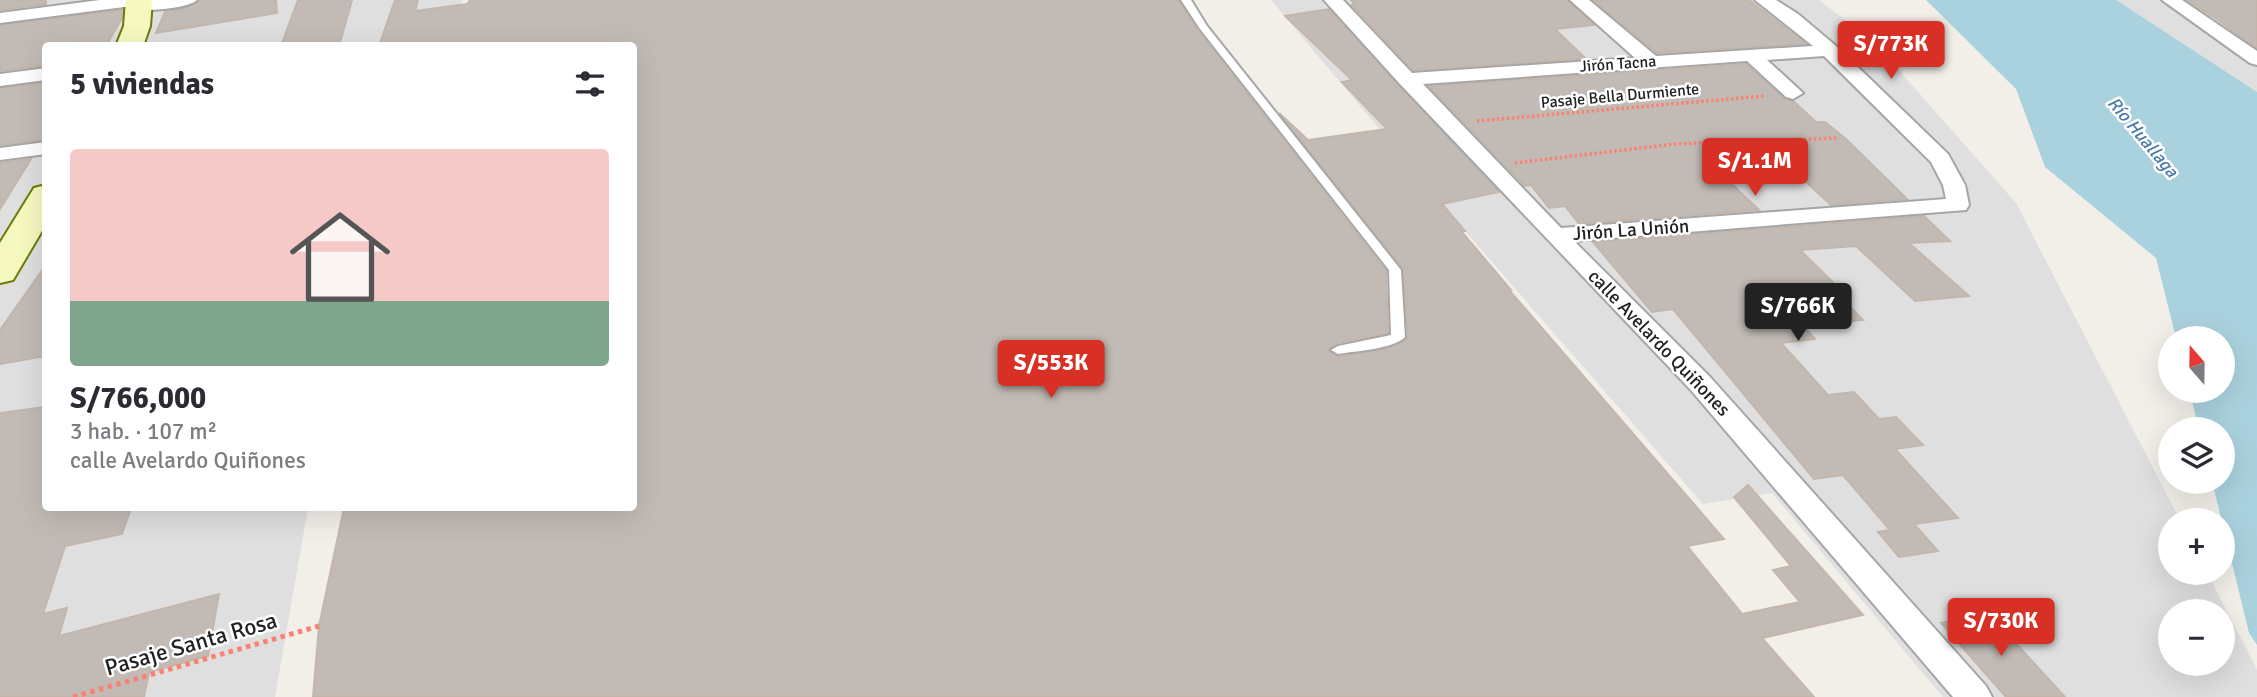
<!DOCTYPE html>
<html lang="es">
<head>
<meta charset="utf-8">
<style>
  :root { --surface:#fff; --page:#f7f7f7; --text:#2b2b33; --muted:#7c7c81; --line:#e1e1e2; --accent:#d93025 }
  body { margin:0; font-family:Signika,sans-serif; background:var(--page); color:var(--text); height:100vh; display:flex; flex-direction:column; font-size:26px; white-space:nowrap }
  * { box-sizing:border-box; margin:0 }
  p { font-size:23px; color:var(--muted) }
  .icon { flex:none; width:38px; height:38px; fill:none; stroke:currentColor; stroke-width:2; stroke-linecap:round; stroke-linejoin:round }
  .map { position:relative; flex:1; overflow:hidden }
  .details { position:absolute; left:42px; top:42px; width:595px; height:469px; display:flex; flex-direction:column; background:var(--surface); border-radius:7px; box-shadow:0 7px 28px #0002 }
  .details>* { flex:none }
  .needle { width:46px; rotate:340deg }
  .controls { position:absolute; left:2158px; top:326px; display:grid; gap:14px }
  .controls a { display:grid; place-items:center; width:77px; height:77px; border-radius:50%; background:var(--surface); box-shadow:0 7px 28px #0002; font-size:35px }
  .price { position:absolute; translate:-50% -60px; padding:0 16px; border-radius:7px; background:var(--accent); color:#fff; font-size:23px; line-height:46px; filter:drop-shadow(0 2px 4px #0008) }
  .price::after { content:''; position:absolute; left:50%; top:42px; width:21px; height:16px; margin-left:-10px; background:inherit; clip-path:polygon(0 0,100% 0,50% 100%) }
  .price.current { background:#222; color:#fff }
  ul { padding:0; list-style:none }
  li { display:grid; align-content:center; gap:14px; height:371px; padding:0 28px }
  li+li { border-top:2px solid var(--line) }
  li span { display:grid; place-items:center; height:217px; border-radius:7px; color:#555 }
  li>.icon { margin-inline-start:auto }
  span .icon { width:126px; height:126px; fill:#fffc; stroke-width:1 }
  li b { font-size:30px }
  h2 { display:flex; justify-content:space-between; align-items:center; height:84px; padding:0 28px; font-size:30px }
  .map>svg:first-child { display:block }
</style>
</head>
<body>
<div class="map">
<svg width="2257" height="697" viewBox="0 0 2257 697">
  <rect width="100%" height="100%" fill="#f2efe9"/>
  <g fill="#e0dfdf" fill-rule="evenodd">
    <polygon points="0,0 463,0 445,45 46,46 46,508 308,508 275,697 0,697"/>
    <path d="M1271,0H1819L1874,42L2016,203L2180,520H2170V572H2207L2257,670V697H1943L1772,493L1703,504L1465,231ZM2170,611H2222V663H2170Z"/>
    <polygon points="2108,0 2257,0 2257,104"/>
  </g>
  <polygon fill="#aad2de" points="1926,0 2116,0 2257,92 2257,645 2249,633 2212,481 2222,481 2222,429 2199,429 2189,390 2222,390 2222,338 2176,338 2156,258 2045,167 2016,89"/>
  <g fill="#c2bbb5" stroke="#c3b6ab" stroke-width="2">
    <polygon points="0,0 46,0 46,4 0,10"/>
    <polygon points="199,0 276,0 277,13 156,33 165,12 185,8"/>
    <polygon points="298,0 352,0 339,46 281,46"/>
    <polygon points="395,0 418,0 415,11 467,4 470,0 1178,0 1198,31 1386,271 1388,333 1337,343 1330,348 1330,352 1338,357 1384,349 1401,343 1408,337 1403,268 1279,113 1308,140 1387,129 1342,82 1352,80 1285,16 1329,9 1499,192 1442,204 1465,231 1461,231 1511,290 1509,290 1724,539 1687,546 1742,614 1800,602 1773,570 1791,566 1734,497 1748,485 1863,615 1762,638 1814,697 313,697 319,626 344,508 634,508 634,46 379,46"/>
    <polygon points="1351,0 1567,0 1594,25 1555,29 1586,59 1413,70 1352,5 1354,3"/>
    <polygon points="1593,0 1749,0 1806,44 1657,53"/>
    <polygon points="2187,0 2257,0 2257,48 2218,20"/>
    <polygon points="123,10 122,18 106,46 46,46 46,65 0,71 0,25"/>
    <polygon points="1746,64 1784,99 1793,101 1816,122 1825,122 1846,139 1907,199 1831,205 1782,160 1720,163 1724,167 1715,168 1759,210 1579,224 1565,206 1549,208 1531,185 1525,186 1429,86"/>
    <polygon points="46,83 46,135 43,140 0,145 0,88"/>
    <polygon points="31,159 0,209 0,163"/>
    <polygon points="1924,216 1950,241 1909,243 1969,296 1915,301 1856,246 1800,250 1847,296 1839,296 1863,320 1803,326 1815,339 1781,343 1828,395 1854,392 1879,419 1896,417 1923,445 1895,449 1958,518 1914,524 1938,551 1899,557 1878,532 1890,530 1843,475 1814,479 1673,309 1652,312 1593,242"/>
    <polygon points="46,265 46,356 0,364 0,330"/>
    <polygon points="46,407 46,508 131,508 122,534 65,546 43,614 67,608 59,636 219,594 208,656 149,672 144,697 0,697 0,413"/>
    <polygon points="1989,614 2065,697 2006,697 1941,623"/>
  </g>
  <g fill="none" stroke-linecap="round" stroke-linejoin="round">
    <defs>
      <path id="lane" d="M1181,0H1191L1207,26L1401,270L1405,337C1394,349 1355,351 1338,354L1331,350L1338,346L1391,335L1389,270L1200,29Z"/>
      <g id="street">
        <path d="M100,0H197C189,8 140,14 132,6L0,23V13Z"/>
        <path d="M1324,0H1343L1412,73L1635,58L1570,0H1589L1656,56L1813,46L1755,0H1776L1798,14L1836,46L1948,154L1965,185L1969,205L1966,210L1574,241L1710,377L1986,686L1992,697H1953L1690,389L1399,83ZM1824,56L1931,162L1943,185L1946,199L1561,228L1423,84L1747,61L1786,97L1793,99L1803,93L1767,60Z"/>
        <polygon points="2162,0 2182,0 2257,51 2257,65 2250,63"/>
        <polygon points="46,68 46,80 0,86 0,74"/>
        <polygon points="46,142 46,154 0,160 0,148"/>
      </g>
      <g id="secondary">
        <polygon points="126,0 152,0 150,26 143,46 116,46 124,26"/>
        <polygon points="46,185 46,224 13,280 0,283 0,243 34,188"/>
      </g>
    </defs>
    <use href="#lane" stroke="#a6a6a6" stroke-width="4"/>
    <use href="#street" stroke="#a6a6a6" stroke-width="4"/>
    <use href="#secondary" stroke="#6d7b07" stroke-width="4"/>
    <g stroke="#f88273" stroke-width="3.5" stroke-dasharray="2.5 2.5" stroke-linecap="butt">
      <polyline points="1477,121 1764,96"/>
      <polyline points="1515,163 1674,144 1838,138"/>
    </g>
    <polyline stroke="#f88273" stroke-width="5" stroke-dasharray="4.5 4.5" stroke-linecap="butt" points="73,697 319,626"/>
    <use href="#lane" fill="#fff" fill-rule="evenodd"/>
    <use href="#street" fill="#fff" fill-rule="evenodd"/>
    <use href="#secondary" fill="#f6f9bf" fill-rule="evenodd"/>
  </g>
  <g text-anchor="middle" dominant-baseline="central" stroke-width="5" stroke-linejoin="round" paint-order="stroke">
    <g font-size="16" fill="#222" stroke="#fff">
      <text transform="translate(1618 64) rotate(-4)">Jirón Tacna</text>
      <text transform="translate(1620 96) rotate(-5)">Pasaje Bella Durmiente</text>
    </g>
    <g font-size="18" font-style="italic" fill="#4b7aa9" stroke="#fff">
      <text transform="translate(2143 137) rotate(50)">Río Huallaga</text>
    </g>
    <g font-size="19" fill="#222" stroke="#fff">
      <text transform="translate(1631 230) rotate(-4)">Jirón La Unión</text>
      <text transform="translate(1659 343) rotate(46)">calle Avelardo Quiñones</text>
    </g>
    <g font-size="23" fill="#222" stroke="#fff">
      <text transform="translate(191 644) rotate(-16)">Pasaje Santa Rosa</text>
    </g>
  </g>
</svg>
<div class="controls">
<a><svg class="needle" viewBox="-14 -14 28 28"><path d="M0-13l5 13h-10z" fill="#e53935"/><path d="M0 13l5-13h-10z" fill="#7c7c81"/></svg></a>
<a><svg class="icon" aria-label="layers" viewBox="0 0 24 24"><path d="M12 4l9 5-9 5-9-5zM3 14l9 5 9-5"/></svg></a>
<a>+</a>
<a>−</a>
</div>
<b class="price" style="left:1891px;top:81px">S/773K</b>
<b class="price" style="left:1755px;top:198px">S/1.1M</b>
<b class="price current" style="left:1798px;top:343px">S/766K</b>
<b class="price" style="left:1051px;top:400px">S/553K</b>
<b class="price" style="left:2001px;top:658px">S/730K</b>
<section class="details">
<h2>5 viviendas<svg class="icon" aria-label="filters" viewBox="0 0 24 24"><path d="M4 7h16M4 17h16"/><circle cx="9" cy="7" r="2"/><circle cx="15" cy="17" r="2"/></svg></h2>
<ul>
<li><span style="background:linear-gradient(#f6c9c9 70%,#7fa58c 0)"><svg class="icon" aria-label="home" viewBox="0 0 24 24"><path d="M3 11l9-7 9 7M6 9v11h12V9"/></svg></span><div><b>S/766,000</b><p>3 hab. · 107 m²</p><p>calle Avelardo Quiñones</p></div></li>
</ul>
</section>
</div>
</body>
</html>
